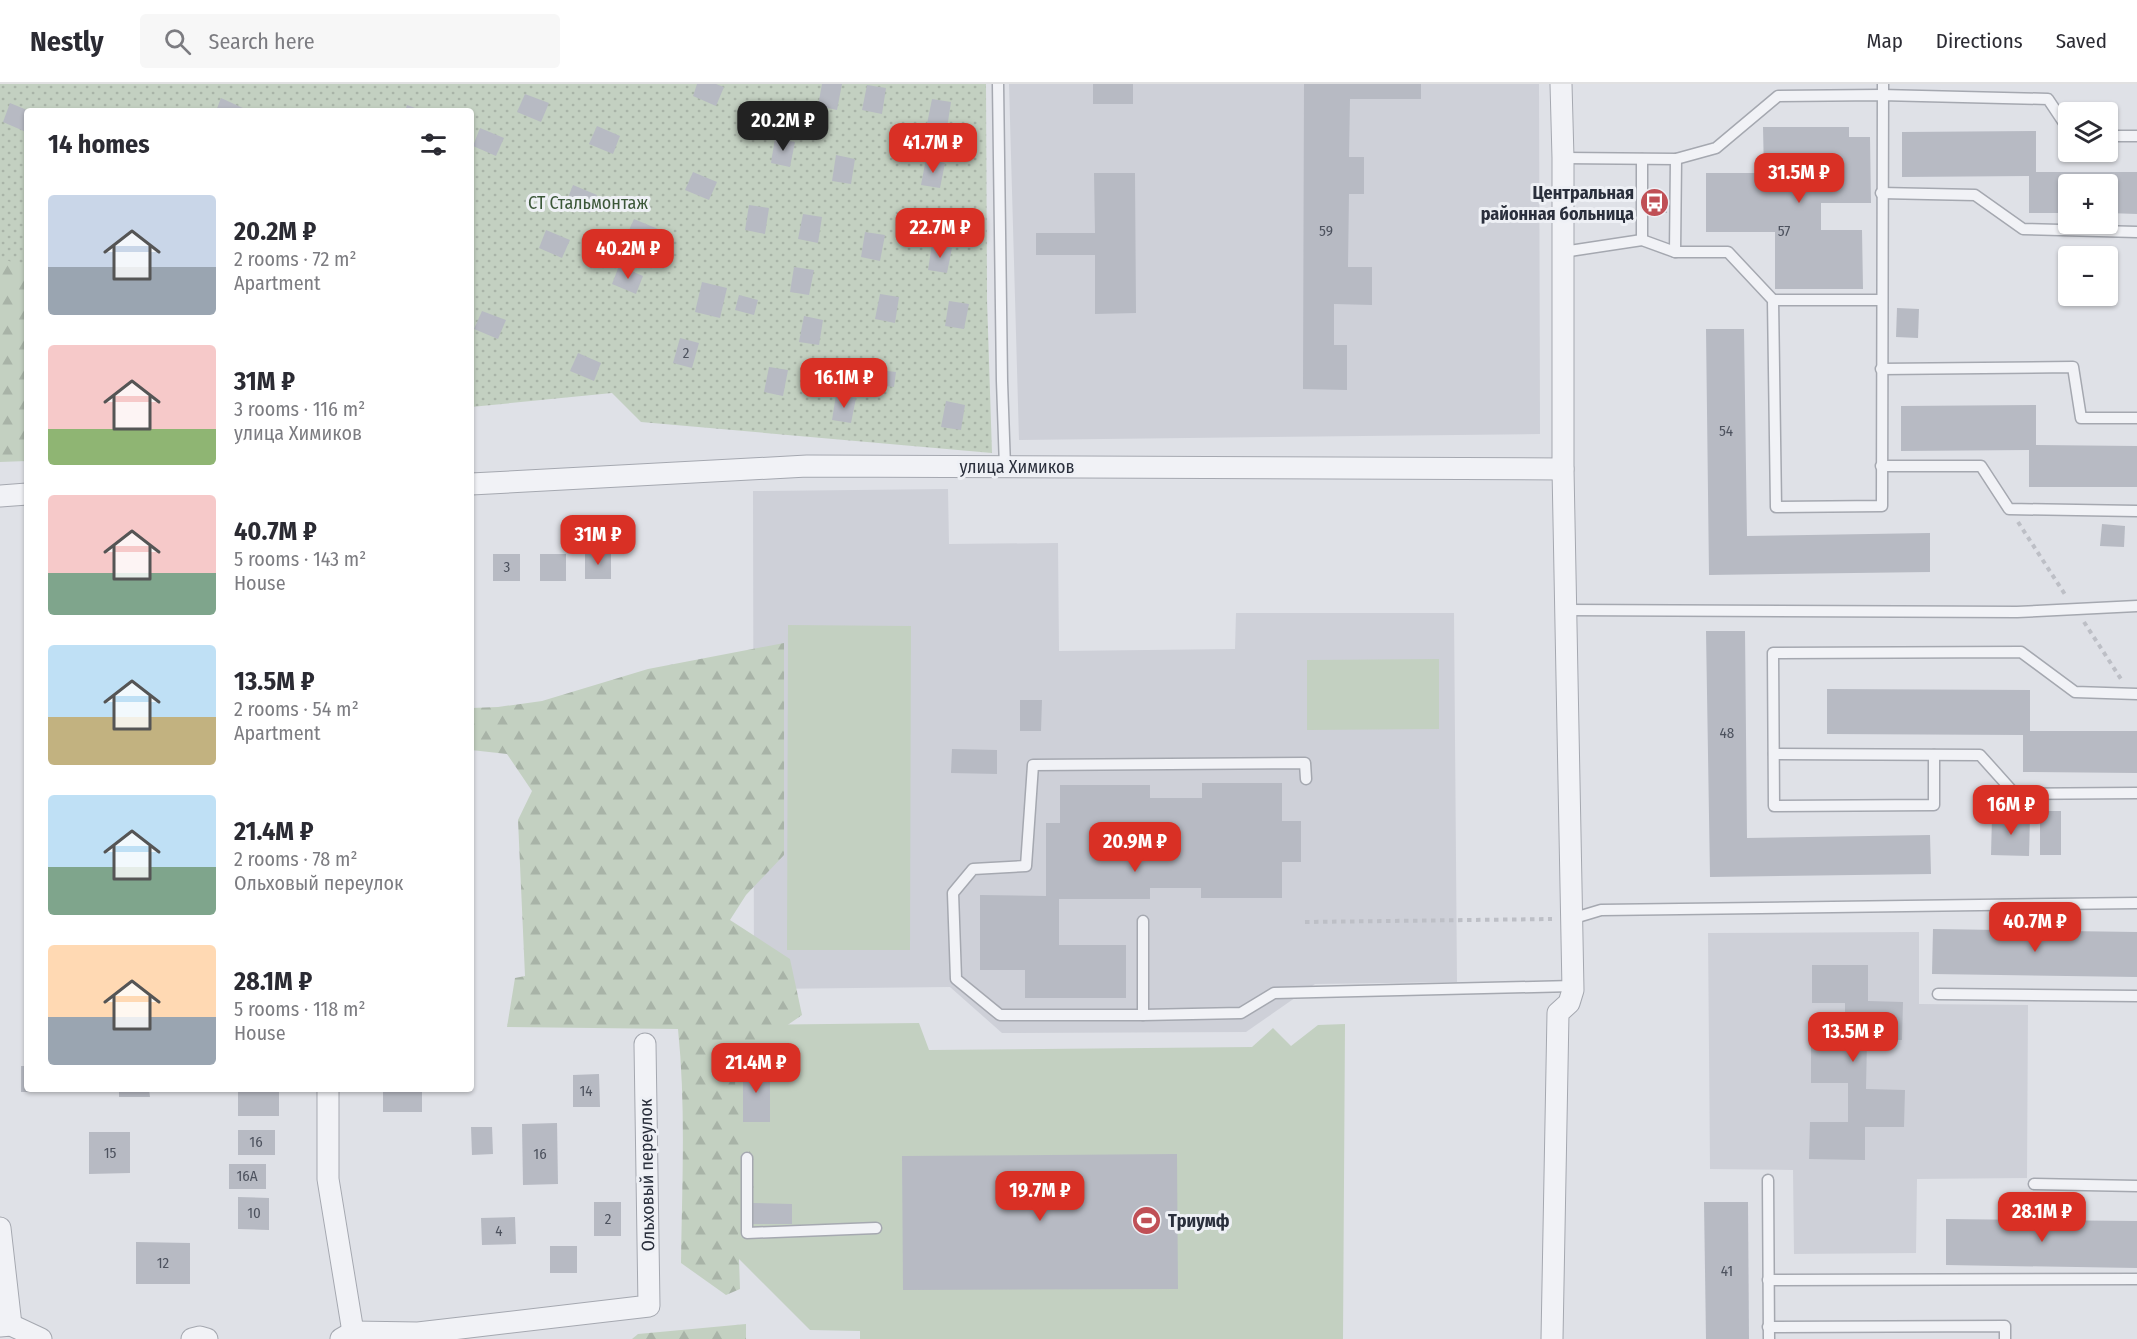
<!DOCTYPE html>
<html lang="en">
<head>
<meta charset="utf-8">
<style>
  :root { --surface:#fff; --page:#f7f7f7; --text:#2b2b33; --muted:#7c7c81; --line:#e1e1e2; --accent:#d93025 }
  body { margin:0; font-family:"Fira Sans Condensed",sans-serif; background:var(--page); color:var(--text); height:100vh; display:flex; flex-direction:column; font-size:22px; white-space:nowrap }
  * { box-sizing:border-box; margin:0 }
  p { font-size:20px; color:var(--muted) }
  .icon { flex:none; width:33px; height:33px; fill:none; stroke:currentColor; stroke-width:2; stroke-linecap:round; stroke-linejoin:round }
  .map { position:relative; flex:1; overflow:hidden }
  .sheet { position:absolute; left:24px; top:24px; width:450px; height:984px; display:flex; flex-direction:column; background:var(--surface); border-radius:6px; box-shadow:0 2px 4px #0004 }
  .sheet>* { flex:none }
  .tools { position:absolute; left:2058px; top:18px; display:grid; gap:12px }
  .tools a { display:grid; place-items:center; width:60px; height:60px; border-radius:6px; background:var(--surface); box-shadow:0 2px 4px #0004; font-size:30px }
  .price { position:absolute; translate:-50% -51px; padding:0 14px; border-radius:12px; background:var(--accent); color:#fff; font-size:20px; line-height:39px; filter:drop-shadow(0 2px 3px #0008) }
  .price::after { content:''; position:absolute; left:50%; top:36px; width:18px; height:14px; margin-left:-9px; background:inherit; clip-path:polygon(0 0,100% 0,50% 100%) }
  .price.active { background:#222; color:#fff }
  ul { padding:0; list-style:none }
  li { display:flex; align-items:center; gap:18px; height:150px; padding:0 24px }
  li span { display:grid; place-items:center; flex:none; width:168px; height:120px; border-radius:6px; color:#555 }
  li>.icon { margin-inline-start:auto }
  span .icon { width:72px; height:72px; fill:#fffc; stroke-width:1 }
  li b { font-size:26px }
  h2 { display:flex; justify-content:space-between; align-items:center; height:72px; padding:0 24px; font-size:26px }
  header { display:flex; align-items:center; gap:36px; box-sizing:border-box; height:84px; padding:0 30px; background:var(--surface); border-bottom:2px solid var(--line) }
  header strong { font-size:28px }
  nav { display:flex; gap:33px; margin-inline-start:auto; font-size:21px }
  .search { width:420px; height:54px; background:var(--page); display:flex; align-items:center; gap:15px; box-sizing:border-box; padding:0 21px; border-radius:6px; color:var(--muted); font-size:22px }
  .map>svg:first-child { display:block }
</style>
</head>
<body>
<header>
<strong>Nestly</strong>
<div class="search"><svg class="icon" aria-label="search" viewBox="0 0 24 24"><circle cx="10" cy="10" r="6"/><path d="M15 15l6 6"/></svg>Search here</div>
<nav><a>Map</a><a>Directions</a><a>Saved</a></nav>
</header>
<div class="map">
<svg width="2137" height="1255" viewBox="0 0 2137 1255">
  <defs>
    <pattern id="forest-firs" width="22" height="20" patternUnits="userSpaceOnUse" patternTransform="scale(1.5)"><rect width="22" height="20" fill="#c3d0c1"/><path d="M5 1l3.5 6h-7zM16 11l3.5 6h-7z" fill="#a8b3a7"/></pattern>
    <pattern id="garden-dots" width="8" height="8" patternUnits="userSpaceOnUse" patternTransform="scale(1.5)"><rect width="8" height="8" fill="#c3d0c1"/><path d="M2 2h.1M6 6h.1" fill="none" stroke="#a8b3a7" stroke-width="1.8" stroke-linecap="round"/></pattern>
  </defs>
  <rect width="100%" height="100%" fill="#dfe1e7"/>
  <g fill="#ced0d8">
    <polygon points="1009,0 1539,0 1540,350 1019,356"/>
    <polygon points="948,405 949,460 1058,459 1059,567 1235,565 1236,529 1454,529 1457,898 1315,900 1246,948 1002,949 950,903 754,905 753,407"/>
    <polygon points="1919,848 1919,920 2028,921 2027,1094 1917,1095 1916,1169 1794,1170 1793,1086 1710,1085 1708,849"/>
  </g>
  <g fill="#c3d0c1">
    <polygon points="788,541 911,542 910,866 787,866"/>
    <polygon points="1439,575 1439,645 1307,646 1307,576"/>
    <polygon points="919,939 929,966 1252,963 1273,944 1291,962 1318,941 1345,940 1343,1255 860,1255 860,1247 810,1246 727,1163 728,941"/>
  </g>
  <g fill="url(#forest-firs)">
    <polygon points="0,137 27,147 27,377 0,378"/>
    <path d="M784,559V771L746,811L730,836L790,875L802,931L743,972L735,999L742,1049L759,1088L738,1146L740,1205L726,1211L681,1179C682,1101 686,1023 678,945L507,943L515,894L525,892L518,736L532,707L507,670L471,666V624L498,623L542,617L648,585Z"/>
    <polygon points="746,1240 746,1255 632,1255 638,1250"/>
  </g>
  <polygon fill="url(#garden-dots)" points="0,0 986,0 987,216 992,369 641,338 612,309 471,323 471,27 27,27 27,185 0,173"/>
  <g fill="#b7bac3">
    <polygon points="697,0 716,0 724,3 716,22 693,12"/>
    <polygon points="822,0 842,0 837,26 818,22"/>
    <rect x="1093" y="0" width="40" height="20"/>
    <polygon points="1304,0 1421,0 1421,15 1350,15 1349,73 1364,73 1364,110 1349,110 1348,183 1372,183 1372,221 1334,220 1334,261 1347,261 1347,306 1303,305"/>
    <polygon points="867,1 886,4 882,30 862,26"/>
    <polygon points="525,10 549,19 541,38 517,28"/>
    <polygon points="221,14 245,25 244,27 216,27"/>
    <polygon points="932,15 951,18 947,44 927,40"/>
    <polygon points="10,19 27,26 26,48 3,38"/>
    <polygon points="407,21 423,27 405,27"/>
    <polygon points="597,42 620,52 613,70 589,60"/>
    <polygon points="1763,43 1849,43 1849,53 1870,53 1871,119 1821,119 1821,146 1862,146 1863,205 1775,205 1775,148 1706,148 1706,89 1764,89"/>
    <polygon points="480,44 504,54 496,72 473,62"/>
    <polygon points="2036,47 2036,88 2137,88 2137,130 2108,129 2108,100 2068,100 2068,129 2029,129 2029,92 1902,93 1902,48"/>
    <polygon points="775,54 795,58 790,83 771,79"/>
    <polygon points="836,71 855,75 851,100 832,97"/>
    <polygon points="926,75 945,79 940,104 921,101"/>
    <polygon points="693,88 717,98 709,116 685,106"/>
    <polygon points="1094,89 1135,89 1136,229 1095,230 1095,171 1036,171 1036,149 1095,149"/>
    <polygon points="573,101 597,111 590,129 566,119"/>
    <polygon points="1659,115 1667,115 1667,129 1658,129"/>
    <polygon points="749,121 769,124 765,150 745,146"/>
    <polygon points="803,130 822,133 818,159 798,155"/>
    <polygon points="634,135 658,145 650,163 626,153"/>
    <polygon points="546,146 570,156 562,174 539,164"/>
    <polygon points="865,148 885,151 880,177 861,173"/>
    <polygon points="932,160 952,164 947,189 928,186"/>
    <polygon points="619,182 643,192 636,210 612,200"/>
    <polygon points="794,183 814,186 809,211 790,208"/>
    <polygon points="702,198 727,204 720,234 695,228"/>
    <polygon points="880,210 899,213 895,239 875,235"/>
    <polygon points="739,211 758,216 754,231 735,226"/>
    <polygon points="949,217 969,220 964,245 945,242"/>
    <polygon points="1897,224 1919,225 1918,254 1896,253"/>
    <polygon points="482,227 506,236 498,255 474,245"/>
    <polygon points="804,232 823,236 819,261 799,258"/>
    <polygon points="1706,245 1744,245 1747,452 1930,449 1930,488 1709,491"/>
    <polygon points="680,254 699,259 692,284 673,279"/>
    <polygon points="578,269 601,279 594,297 570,287"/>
    <polygon points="769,283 788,286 783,312 764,308"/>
    <polygon points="879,286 896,288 894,303 877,301"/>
    <polygon points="836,311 856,314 851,339 832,336"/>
    <polygon points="946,317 965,321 961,346 941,343"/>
    <polygon points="2036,321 2036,361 2137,362 2137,403 2029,403 2029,366 1901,367 1901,322"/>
    <polygon points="2102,440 2125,442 2124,463 2100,462"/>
    <rect x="585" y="468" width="26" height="27"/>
    <rect x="493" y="470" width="27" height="27"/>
    <rect x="540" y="470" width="26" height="27"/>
    <polygon points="1706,547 1745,547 1747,754 1930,751 1931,790 1710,793"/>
    <polygon points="1827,605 2030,606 2030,647 2137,647 2137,689 2023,688 2023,651 1827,650"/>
    <polygon points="1020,616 1042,616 1041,647 1020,647"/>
    <polygon points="952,665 997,666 997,690 951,689"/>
    <polygon points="1202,699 1282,699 1282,737 1301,737 1301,778 1282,778 1282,814 1201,814 1201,804 1150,804 1150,815 1059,815 1059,861 1126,861 1126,914 1025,914 1025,886 980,886 980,811 1046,812 1046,739 1060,739 1060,701 1150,701 1150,714 1202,714"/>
    <rect x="2040" y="727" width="21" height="44"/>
    <polygon points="1992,733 2030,733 2029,772 1991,771"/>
    <polygon points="1933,845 2137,848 2137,893 1932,890"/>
    <polygon points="1812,881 1868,881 1868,917 1903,918 1902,956 1867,956 1866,1005 1905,1006 1904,1043 1865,1043 1865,1076 1809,1075 1810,1038 1848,1038 1848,999 1811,999 1811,960 1845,960 1845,919 1812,919"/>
    <polygon points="21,982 27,982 27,1005 52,1005 52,1008 21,1008"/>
    <rect x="743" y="983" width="27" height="55"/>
    <polygon points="599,990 600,1023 573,1023 573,991"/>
    <polygon points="119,1005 149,1005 150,1013 119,1013"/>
    <rect x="238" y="1005" width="41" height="27"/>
    <rect x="383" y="1007" width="39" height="21"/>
    <polygon points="557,1039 558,1100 523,1101 522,1040"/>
    <polygon points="471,1043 492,1043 493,1070 472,1071"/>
    <rect x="238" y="1046" width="37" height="25"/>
    <polygon points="89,1048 130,1048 130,1089 89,1090"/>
    <polygon points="1177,1070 1178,1205 903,1206 902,1072"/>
    <rect x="229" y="1080" width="37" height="25"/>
    <polygon points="238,1113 269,1114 269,1146 238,1145"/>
    <rect x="594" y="1118" width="27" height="34"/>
    <polygon points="1704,1118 1748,1118 1749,1255 1706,1255"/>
    <polygon points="753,1119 792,1120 792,1140 753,1140"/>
    <polygon points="515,1133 516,1160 482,1161 481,1134"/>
    <polygon points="1946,1135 2137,1137 2137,1184 1946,1181"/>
    <polygon points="136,1158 190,1159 190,1200 136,1200"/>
    <rect x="550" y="1162" width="27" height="27"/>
  </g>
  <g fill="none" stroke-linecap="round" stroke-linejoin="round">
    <defs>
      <g id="service">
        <polyline points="998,0 1002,297 1005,383"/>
        <polyline points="2108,52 2137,52"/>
        <polyline points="1563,74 1676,75 1716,64 1778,12 1881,11 2048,15 2068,45"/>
        <polyline points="1881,109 1975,111 2023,145 2137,148"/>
        <polyline points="1642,156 1642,75"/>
        <polyline points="1563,168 1642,156 1675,168 1728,168 1773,216 1776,423 1882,422 1883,0"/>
        <polyline points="1675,168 1676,75"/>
        <polyline points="1773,216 1881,216"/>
        <polyline points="1881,285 2073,283 2081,334 2137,334"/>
        <polyline points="1881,382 1981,382 2009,425 2137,427"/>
        <polyline points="1567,526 2017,528 2137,522"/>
        <polyline points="1774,670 1980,671 2015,710 2137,709"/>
        <polyline points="1934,671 1934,721 1774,722 1773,569 2021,568 2075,608 2137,610"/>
        <polyline points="1571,835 1601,826 2137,819"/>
        <polyline points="1143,837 1143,931 1000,931 956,895 953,809 973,785 1026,782 1033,681 1305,679 1306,695"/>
        <polyline points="1938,910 2137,912"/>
        <polyline points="1143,931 1241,929 1274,909 1573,902"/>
        <polyline points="747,1074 747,1149 876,1144"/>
        <polyline points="1768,1096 1769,1255"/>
        <polyline points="2034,1100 2137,1102"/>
        <polyline points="1768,1196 2137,1195"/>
        <polyline points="1768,1243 2005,1242 2005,1255"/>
      </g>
      <g id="minor">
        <polyline points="471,400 807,382 1563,385"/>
        <polyline points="0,412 27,410"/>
        <polyline points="328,1005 328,1095 353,1248"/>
        <polyline points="0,1144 11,1241"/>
        <polyline points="0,1242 11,1241 41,1255"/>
        <polyline points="192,1255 200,1253 207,1255"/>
        <polyline points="341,1255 353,1248 418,1249 649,1222 645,960"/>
        <polyline points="1552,1255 1558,929 1569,919 1573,906 1563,385 1563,74 1561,0"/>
      </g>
    </defs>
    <use href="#service" stroke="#a5a8b0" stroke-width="13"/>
    <use href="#minor" stroke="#a5a8b0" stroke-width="23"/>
    <g stroke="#bdbfc6" stroke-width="4" stroke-dasharray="4.5 4.5" stroke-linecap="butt">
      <polyline points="2018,438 2066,512"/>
      <polyline points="2084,538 2121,595"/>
      <polyline points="1305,838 1552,835"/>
    </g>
    <use href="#service" stroke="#f1f2f6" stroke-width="10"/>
    <use href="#minor" stroke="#f1f2f6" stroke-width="21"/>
  </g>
  <defs>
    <symbol id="bus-disc" viewBox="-11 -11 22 22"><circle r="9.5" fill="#c05056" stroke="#eef0f5"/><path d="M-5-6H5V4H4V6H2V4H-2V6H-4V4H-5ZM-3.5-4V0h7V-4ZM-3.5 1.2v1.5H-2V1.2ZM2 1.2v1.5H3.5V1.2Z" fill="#fff"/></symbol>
    <symbol id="stadium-disc" viewBox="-11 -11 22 22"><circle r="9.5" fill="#c05056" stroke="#eef0f5"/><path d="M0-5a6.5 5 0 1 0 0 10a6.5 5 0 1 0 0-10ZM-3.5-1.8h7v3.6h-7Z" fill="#fff"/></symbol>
  </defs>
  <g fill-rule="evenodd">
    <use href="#bus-disc" x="1638" y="102" width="33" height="33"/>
    <use href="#stadium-disc" x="1130" y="1120" width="33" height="33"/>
  </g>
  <g text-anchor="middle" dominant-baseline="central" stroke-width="6" stroke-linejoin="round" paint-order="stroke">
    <g font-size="15" fill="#4d525e">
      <text x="1326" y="147">59</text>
      <text x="1784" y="147">57</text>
      <text x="686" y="269">2</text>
      <text x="1726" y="347">54</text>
      <text x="507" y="483">3</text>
      <text x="1727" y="649">48</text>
      <text x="586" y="1007">14</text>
      <text x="256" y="1058">16</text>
      <text x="110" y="1069">15</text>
      <text x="540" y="1070">16</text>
      <text x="247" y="1092">16А</text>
      <text x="254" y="1129">10</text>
      <text x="608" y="1135">2</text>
      <text x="499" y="1147">4</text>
      <text x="163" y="1179">12</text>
      <text x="1727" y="1187">41</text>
    </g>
    <g font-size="18" font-weight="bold" fill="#2a2f3c" stroke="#eef0f5" text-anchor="end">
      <text x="1634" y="109">Центральная<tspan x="1634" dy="21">районная больница</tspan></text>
      <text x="1168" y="1137" text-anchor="start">Триумф</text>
    </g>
    <g font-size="18" fill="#3b5738" stroke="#eef0f5">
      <text x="588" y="119">СТ Стальмонтаж</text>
    </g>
    <g font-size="18" fill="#2a2f3c" stroke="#eef0f5">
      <text x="1017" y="383">улица Химиков</text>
      <text transform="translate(647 1091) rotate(-91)">Ольховый переулок</text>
    </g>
  </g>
</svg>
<div class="tools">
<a><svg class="icon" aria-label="layers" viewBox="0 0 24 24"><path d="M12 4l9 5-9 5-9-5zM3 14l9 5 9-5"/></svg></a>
<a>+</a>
<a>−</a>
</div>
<b class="price active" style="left:783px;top:68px">20.2M ₽</b>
<b class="price" style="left:933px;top:90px">41.7M ₽</b>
<b class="price" style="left:1799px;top:120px">31.5M ₽</b>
<b class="price" style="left:940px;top:175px">22.7M ₽</b>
<b class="price" style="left:628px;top:196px">40.2M ₽</b>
<b class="price" style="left:844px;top:325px">16.1M ₽</b>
<b class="price" style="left:598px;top:482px">31M ₽</b>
<b class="price" style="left:2011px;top:752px">16M ₽</b>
<b class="price" style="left:1135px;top:789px">20.9M ₽</b>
<b class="price" style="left:2035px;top:869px">40.7M ₽</b>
<b class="price" style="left:1853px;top:979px">13.5M ₽</b>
<b class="price" style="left:756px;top:1010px">21.4M ₽</b>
<b class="price" style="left:1040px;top:1138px">19.7M ₽</b>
<b class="price" style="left:2042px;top:1159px">28.1M ₽</b>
<section class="sheet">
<h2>14 homes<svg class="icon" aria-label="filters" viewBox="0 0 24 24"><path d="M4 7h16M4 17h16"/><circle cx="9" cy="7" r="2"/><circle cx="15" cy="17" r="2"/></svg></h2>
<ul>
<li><span style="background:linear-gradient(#c9d6e8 60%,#9aa5b1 0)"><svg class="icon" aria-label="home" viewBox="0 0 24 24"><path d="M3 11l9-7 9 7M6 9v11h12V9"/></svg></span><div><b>20.2M ₽</b><p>2 rooms · 72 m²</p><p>Apartment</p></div></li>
<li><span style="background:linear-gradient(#f6c9c9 70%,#8fb573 0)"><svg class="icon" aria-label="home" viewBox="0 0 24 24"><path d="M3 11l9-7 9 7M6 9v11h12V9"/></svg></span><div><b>31M ₽</b><p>3 rooms · 116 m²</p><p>улица Химиков</p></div></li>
<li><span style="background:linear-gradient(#f6c9c9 65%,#7fa58c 0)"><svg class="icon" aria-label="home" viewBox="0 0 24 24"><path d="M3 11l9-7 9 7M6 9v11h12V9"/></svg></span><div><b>40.7M ₽</b><p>5 rooms · 143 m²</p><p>House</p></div></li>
<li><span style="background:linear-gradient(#bfe0f5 60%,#c2b280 0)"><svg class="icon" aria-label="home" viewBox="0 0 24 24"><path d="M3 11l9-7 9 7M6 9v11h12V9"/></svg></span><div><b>13.5M ₽</b><p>2 rooms · 54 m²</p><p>Apartment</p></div></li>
<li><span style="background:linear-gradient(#bfe0f5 60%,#7fa58c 0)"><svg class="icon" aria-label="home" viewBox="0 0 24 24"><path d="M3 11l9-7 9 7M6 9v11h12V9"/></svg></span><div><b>21.4M ₽</b><p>2 rooms · 78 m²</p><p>Ольховый переулок</p></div></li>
<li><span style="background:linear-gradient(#ffd9b3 60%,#9aa5b1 0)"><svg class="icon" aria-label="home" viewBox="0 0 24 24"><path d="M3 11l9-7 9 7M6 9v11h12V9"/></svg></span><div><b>28.1M ₽</b><p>5 rooms · 118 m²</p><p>House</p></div></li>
</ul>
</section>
</div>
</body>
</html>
